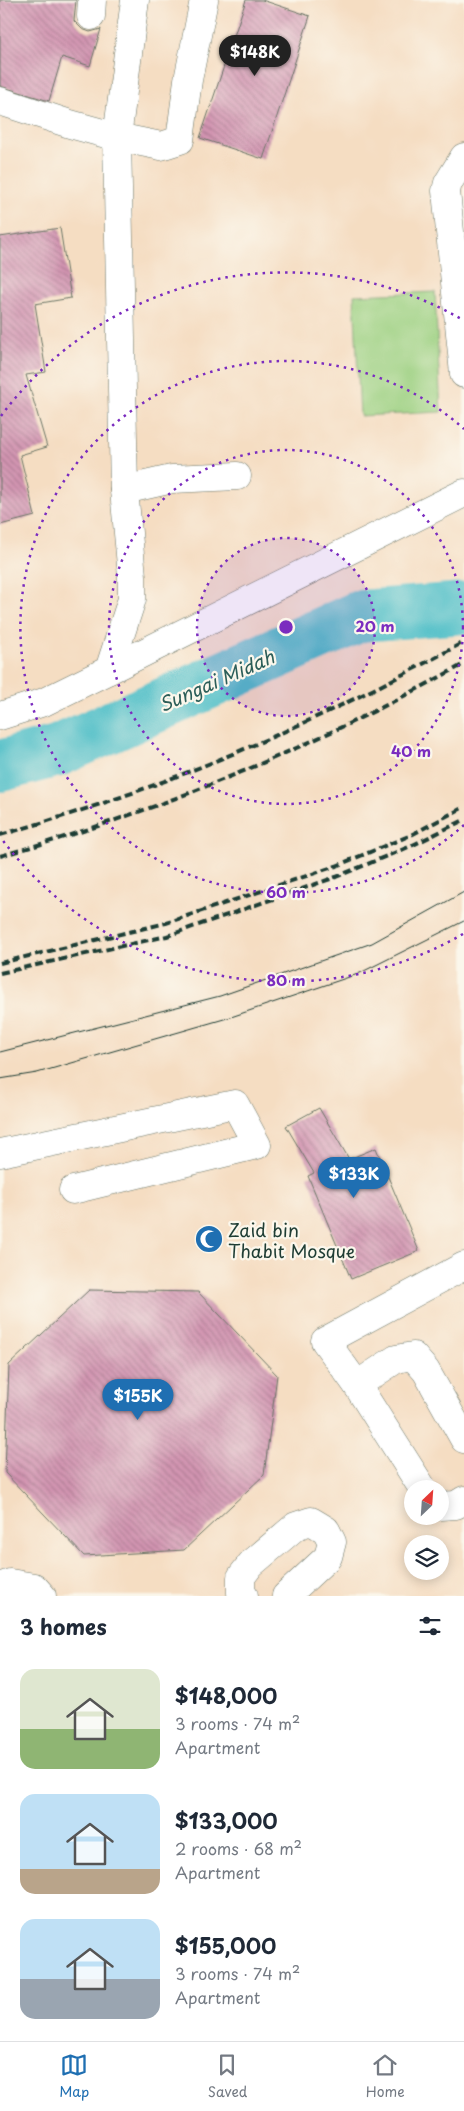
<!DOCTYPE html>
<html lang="en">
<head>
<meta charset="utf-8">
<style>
  :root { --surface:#fff; --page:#f2f2f3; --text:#1f2937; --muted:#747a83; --line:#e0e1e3; --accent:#1f6fb2 }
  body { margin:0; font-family:"Playpen Sans",sans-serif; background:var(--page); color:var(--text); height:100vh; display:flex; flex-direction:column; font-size:19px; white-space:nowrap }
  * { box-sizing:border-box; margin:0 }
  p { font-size:16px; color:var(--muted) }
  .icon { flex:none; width:28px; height:28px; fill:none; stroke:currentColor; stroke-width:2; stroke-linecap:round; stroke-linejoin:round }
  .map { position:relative; height:1596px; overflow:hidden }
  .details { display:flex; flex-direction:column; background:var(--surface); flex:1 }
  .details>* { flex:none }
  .needle { width:32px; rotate:25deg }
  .fabs { position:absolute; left:404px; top:1480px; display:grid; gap:10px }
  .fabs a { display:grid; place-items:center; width:45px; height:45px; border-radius:50%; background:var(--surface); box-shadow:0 2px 12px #0003; font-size:25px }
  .price { position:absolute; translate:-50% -42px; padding:0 11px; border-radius:18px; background:var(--accent); color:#fff; font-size:16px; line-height:32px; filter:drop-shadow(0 1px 2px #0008) }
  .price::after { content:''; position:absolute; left:50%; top:30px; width:15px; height:11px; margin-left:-8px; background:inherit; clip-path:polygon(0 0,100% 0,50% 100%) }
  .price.on { background:#222; color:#fff }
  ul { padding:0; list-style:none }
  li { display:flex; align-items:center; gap:15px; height:125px; padding:0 20px }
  li span { display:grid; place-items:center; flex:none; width:140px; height:100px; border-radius:15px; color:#555 }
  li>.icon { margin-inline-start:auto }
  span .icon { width:60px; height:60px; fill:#fffc; stroke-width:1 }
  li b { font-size:21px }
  h2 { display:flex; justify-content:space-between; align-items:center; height:60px; padding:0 20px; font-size:21px }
  .dock { display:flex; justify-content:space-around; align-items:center; height:70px; border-top:1px solid var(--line); background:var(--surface); font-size:14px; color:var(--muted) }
  .dock a { display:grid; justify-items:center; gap:2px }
  .dock .on { color:var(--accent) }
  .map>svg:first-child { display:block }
</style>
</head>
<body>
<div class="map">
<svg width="464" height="1596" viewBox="0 0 464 1596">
  <defs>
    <pattern id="building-back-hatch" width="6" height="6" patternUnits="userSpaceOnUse" patternTransform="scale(1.25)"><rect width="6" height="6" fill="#d294b1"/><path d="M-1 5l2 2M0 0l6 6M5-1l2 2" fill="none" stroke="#aa7a91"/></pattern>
  </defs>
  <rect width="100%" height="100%" fill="#fbf7ec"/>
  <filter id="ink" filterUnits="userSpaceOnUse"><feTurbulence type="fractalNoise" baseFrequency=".02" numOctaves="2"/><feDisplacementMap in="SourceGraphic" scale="10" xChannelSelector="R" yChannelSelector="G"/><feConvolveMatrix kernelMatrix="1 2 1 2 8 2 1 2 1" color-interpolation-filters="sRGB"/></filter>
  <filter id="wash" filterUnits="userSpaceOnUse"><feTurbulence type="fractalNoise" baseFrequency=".0096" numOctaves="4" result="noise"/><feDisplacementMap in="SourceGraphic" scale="20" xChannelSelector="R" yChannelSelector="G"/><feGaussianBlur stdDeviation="1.12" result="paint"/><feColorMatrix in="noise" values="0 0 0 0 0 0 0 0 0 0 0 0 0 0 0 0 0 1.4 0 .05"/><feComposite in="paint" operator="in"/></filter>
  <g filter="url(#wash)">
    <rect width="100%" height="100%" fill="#f5ddc2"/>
    <polygon fill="#9cd081" stroke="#5e865a" points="435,292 441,412 360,416 354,295"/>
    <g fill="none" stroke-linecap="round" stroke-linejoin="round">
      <polyline stroke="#51bfc8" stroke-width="52" points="0,766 57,751 360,616 464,608"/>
    </g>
    <g id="blocks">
      <g fill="url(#building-back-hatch)">
        <polygon points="0,0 76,0 74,21 82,29 90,32 101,29 90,66 62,57 49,101 0,86"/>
        <polygon points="246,0 262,0 310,16 263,159 200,138"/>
        <polygon points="60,228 71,298 35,304 46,372 26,375 47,447 20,455 35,516 0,525 0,237"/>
        <polygon points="319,1108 349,1159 376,1148 419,1251 351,1279 308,1176 314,1173 286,1126"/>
        <polygon points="89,1290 198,1292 277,1375 264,1475 184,1550 84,1556 5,1473 9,1365"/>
      </g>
    </g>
  </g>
  <g filter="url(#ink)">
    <use href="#blocks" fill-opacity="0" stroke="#6a7566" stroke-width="1"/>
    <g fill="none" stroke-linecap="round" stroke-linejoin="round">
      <defs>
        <g id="minor">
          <polyline points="91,16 92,0"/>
          <polyline points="0,101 70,124 117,137 161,146 180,140 188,80 204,0"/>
          <polyline points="464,157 448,183 446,191 464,374"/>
          <polyline points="124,490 172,479 237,476"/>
          <polyline points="109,670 464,493"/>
          <polyline points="0,716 44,702 109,670 132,599 132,576 124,490 117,137 135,0"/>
          <polyline points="0,1153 235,1104 257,1145 73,1190"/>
          <polyline points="357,1385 396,1359 413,1356 426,1371 464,1439"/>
          <polyline points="423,1489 357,1385 325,1341 464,1266"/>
          <polyline points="440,1506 456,1505 464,1500"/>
          <polyline points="0,1587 10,1583 34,1587 42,1596"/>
          <polyline points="244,1596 241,1593 241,1577 251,1564 296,1526 311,1521 326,1530 332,1542 328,1557 286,1596"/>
        </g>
      </defs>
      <use href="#minor" stroke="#6a7566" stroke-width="29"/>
      <use href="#minor" stroke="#fff" stroke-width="28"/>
      <g stroke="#1f3d34" stroke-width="1">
        <polyline points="0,1052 220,996 372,943 464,892"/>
        <polyline points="0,1079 37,1073 231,1017 358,974 464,921"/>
      </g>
      <g stroke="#1f3d34" stroke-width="4" stroke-dasharray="8 4" stroke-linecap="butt">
        <path d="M0,835C162,790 316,723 464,642"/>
        <path d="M0,856C162,811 317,745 464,664"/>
        <polyline points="0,963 166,923 336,866 411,835 464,807"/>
        <polyline points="0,973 167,936 336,877 411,846 464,820"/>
      </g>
    </g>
  </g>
  <circle cx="286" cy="627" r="89" fill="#7b2cbf" fill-opacity=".12"/>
  <g fill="none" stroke="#7b2cbf" stroke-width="2.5" stroke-dasharray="2.5 5">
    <circle cx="286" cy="627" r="89"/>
    <circle cx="286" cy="627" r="177"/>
    <path d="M464 825A266 266 0 1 1 464 429"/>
    <path d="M463 934A354 354 0 0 1 1 838M1 416A354 354 0 0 1 463 320"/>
  </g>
  <defs>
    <symbol id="mosque-disc" viewBox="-11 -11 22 22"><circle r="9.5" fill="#1f6fb2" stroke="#fbf7ec"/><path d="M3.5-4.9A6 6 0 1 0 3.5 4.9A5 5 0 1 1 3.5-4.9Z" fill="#fff"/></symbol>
  </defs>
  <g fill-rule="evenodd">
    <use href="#mosque-disc" x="193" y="1223" width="32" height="32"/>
  </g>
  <g text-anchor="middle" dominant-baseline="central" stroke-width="4.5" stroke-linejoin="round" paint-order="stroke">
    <g font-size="18" fill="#1f3d34" stroke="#fbf7ec" text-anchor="start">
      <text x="228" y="1229">Zaid bin<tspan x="228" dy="21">Thabit Mosque</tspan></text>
    </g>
    <g font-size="19" font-style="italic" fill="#2c5e59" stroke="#fbf7ec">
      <text transform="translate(216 680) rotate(-24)">Sungai Midah</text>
    </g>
  </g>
  <circle cx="286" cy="627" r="8" fill="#7b2cbf" stroke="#fbf7ec" stroke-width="2.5"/>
  <g font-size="15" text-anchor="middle" font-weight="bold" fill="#7b2cbf" stroke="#fbf7ec" stroke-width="4.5" stroke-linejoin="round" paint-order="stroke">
    <text x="375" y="632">20 m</text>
    <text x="411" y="757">40 m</text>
    <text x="286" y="898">60 m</text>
    <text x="286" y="986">80 m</text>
  </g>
</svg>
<div class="fabs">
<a><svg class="needle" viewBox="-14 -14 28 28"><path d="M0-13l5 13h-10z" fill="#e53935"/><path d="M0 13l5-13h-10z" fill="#747a83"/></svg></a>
<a><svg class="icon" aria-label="layers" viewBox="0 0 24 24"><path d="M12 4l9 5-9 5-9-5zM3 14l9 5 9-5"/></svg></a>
</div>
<b class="price on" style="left:255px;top:77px">$148K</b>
<b class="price" style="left:354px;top:1199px">$133K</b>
<b class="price" style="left:138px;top:1421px">$155K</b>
</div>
<section class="details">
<h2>3 homes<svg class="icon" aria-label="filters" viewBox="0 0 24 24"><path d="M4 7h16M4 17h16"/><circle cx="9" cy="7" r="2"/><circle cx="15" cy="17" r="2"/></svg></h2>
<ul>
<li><span style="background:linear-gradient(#dfe7d0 60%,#8fb573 0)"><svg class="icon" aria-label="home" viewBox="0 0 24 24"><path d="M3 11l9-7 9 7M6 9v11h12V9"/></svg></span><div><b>$148,000</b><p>3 rooms · 74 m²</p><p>Apartment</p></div></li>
<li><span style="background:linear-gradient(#bfe0f5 75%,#b9a48a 0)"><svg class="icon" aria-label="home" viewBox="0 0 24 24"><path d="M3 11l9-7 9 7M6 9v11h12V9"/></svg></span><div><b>$133,000</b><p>2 rooms · 68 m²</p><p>Apartment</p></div></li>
<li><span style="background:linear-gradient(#bfe0f5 60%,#9aa5b1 0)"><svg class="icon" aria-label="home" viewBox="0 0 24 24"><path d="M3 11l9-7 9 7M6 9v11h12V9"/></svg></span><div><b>$155,000</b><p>3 rooms · 74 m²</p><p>Apartment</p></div></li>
</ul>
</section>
<nav class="dock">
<a class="on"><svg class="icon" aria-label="map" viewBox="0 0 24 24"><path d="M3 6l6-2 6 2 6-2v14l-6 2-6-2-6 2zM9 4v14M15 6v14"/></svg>Map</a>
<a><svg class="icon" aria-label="saved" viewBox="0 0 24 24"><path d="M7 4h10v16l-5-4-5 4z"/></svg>Saved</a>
<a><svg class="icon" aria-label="home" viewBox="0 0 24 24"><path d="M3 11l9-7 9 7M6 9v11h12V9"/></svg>Home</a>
</nav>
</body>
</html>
